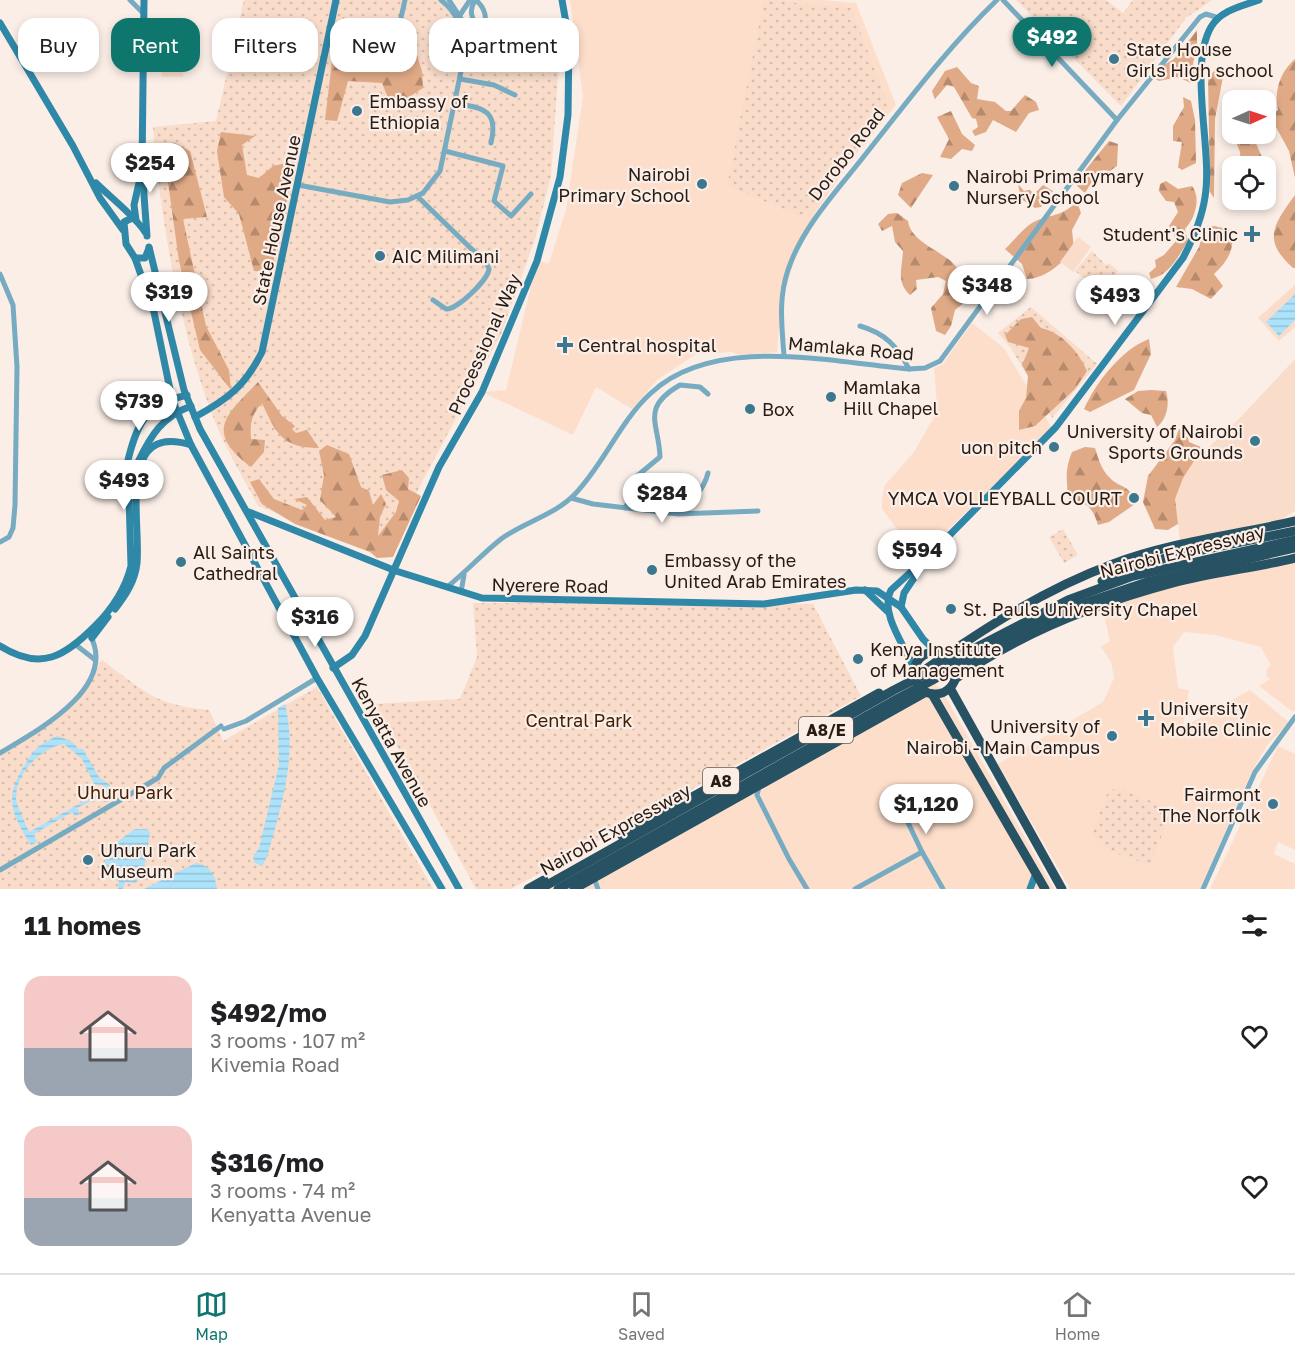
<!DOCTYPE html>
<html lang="en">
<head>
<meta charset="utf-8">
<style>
  :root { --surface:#fff; --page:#f6f6f6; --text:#202124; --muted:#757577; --line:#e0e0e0; --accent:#0f766e }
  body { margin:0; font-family:"Golos Text",sans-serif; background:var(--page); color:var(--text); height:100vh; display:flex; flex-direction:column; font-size:22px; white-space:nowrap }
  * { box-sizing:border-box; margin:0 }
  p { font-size:20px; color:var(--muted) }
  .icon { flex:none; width:33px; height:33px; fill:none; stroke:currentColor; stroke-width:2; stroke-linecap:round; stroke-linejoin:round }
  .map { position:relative; height:889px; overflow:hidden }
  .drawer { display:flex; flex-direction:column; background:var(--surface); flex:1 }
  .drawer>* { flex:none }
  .top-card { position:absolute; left:18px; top:18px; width:600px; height:54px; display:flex; gap:12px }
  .needle { width:39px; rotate:87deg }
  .fabs { position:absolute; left:1222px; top:90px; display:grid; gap:12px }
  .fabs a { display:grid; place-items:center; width:54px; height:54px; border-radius:12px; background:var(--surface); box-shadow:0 3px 9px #0003; font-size:30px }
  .price { position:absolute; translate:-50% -51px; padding:0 14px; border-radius:21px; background:#fff; color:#222; font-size:20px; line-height:39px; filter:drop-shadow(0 2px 3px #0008) }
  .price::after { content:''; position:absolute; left:50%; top:36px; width:18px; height:14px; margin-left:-9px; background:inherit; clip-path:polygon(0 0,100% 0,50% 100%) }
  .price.current { background:var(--accent); color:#fff }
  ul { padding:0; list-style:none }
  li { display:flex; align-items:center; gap:18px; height:150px; padding:0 24px }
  li span { display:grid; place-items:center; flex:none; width:168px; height:120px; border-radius:18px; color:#555 }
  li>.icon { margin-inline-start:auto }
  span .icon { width:72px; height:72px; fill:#fffc; stroke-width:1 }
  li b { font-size:26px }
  h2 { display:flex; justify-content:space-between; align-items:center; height:72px; padding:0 24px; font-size:26px }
  .pill { padding:0 21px; border-radius:18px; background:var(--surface); box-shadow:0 3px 9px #0003; font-size:21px; line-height:54px }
  .pill.current { background:var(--accent); color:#fff }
  .menu { display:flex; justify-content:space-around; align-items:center; height:84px; border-top:2px solid var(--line); background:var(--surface); font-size:16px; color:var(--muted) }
  .menu a { display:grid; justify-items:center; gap:3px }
  .menu .current { color:var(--accent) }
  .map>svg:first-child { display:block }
</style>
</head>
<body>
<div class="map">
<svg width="1295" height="889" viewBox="0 0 1295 889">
  <defs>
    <pattern id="green-dots" width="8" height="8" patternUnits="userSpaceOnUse" patternTransform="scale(1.5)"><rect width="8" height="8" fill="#f9dcca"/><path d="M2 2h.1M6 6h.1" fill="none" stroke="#d5bcad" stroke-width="1.8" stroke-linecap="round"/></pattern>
    <pattern id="forest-firs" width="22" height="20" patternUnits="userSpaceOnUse" patternTransform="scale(1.5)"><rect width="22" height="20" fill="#e1aa87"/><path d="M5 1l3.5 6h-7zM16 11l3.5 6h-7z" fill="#b68a6d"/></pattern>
    <pattern id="water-rules" width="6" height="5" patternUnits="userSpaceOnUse" patternTransform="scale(1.5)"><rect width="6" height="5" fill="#ace2fa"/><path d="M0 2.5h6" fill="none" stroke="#94c1d5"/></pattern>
  </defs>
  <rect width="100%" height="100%" fill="#fbeee7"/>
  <g fill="#fddecb">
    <polygon points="570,0 821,0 856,3 896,105 853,158 815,213 797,251 781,305 777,352 739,355 732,352 696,354 657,380 632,409 596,387 573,435 482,392 506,390 537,261 549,263 566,210 583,97"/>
    <polygon points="188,53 188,57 176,58 176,60 182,59 183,77 162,77 161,61 172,60 172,54"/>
    <polygon points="972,323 1004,348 1052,428 919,558 882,509 882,498 885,485 914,452 934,417 937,406 934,368 942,365"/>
    <polygon points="1295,562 1295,709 1293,712 1259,686 1270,679 1266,675 1267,668 1271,666 1261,647 1215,635 1184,632 1173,647 1178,688 1189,690 1183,727 1250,690 1289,722 1268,744 1252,771 1200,889 1070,889 998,764 1103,702 1114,678 1111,662 1101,647 1110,641 1105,619 1108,611 1117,604 1171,586"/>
    <polygon points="934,683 941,689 1054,889 549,889 677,817"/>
    <polygon points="1278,746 1295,754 1295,850 1278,842 1274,854 1295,864 1295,889 1210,889"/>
  </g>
  <g fill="url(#green-dots)">
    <path d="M244,0H444C465,20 463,28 463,55L561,34L551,176L535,239L501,334L423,480L388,555L258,506C245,480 229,455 218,429C181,340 161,224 153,127L216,121Z"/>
    <polygon points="764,0 851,8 889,106 803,217 727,186"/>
    <polygon points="1016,0 1106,0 1123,13 1133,0 1212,0 1186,18 1121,106"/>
    <polygon points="1092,251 1106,265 1109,263 1118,271 1102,293 1075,271"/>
    <polygon points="1031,307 1097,364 1052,418 1011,348 998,333"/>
    <polygon points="1063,529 1078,555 1064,563 1049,537"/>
    <polygon points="473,603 813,604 861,696 511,889 476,889 374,704 460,699 477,657"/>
    <path d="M102,660C145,692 155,705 209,710L223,741L317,687L433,889H0V753L59,716L81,692Z"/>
    <polygon points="1118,787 1172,810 1150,865 1112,852 1094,835 1094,827 1108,792"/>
  </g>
  <g fill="url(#forest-firs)">
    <polygon points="343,17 358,23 349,64 388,68 394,56 392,30 412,40 422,71 423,88 392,108 382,83 348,81 337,121 325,120 333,53"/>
    <polygon points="1197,30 1197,49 1193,63 1195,79 1191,83 1178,77 1159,81 1154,78 1162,66 1174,59"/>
    <path d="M1295,59V178L1289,151L1270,116L1278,110C1274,91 1280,72 1295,59Z"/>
    <polygon points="957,67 971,83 979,86 977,99 995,102 1006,111 1011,111 1025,95 1036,102 1039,110 1029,113 1016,132 993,120 986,132 975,136 972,131 978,127 976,119 972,118 954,87 947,85 935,99 932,91 945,71"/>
    <polygon points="1214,71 1223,77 1215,119 1214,198 1210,192 1208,78"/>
    <polygon points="1183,97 1191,101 1195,120 1196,163 1182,170 1178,167 1182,142 1173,141 1173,126 1184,107"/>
    <polygon points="951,111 962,134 975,145 972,151 962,149 951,159 940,157 949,139 937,117"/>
    <polygon points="221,132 255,136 242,145 247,175 259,178 273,166 295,161 271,272 254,271 239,214 224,197 217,151"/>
    <polygon points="1239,134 1252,134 1267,169 1266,170 1266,166 1241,166 1240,152 1236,142"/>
    <polygon points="1109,141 1118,144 1117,166 1110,171 1103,170 1096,175 1085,193 1077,186 1083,173"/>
    <polygon points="173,142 190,151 207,217 183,219 206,326 229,370 231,390 200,350 179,261 165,161"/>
    <polygon points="922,173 933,175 911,208 898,195 902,183"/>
    <path d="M1166,181L1178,189L1192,186C1202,199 1194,219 1185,229L1188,241C1178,256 1171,274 1151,279L1149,273L1156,267L1155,260L1164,255L1176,241L1173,231L1169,226L1178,212L1174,202L1166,201L1159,191L1160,184Z"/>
    <polygon points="1018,184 1024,191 1030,190 1034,194 1043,185 1053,191 1041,207 1035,208 1021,199"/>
    <path d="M1295,195V268H1293C1262,240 1273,225 1295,195Z"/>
    <path d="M1077,202L1081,213L1072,230L1074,249C1063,263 1044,279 1027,279L1022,264L1005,249C1015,240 1025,225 1038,220C1057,213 1059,217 1077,202Z"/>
    <path d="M897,213L908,221C911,242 940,250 954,264C958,268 961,275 966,278C973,283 975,282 980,290L955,310L951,326L945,335L936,331L931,308L943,294L946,281L938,277L916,280L917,289L910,295C896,282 902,269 903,251L895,242L892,226L882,231L878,224L888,214Z"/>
    <path d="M1214,226L1231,230C1236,249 1227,262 1214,274L1223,286L1211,299L1192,289L1176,287L1199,247L1205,227Z"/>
    <path d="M1032,317L1041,328C1061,332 1079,352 1087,371L1075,389L1035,426L1019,430V411L1026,398L1028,376L1022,365L1029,348L1008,342L1005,335L1021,319Z"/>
    <path d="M1149,339L1151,354L1134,390L1090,412L1084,409C1096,382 1122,349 1149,339Z"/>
    <path d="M258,382L282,416L295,426L292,429L296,433L307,430L319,448C282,448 276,433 262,403C251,415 250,423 251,439L265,440L264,452L251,467C203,431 227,415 258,382Z"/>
    <path d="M1151,390L1166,391C1170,404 1167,419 1157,427L1151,415L1142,413L1125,399L1138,391Z"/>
    <polygon points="1179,429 1187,434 1189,442 1201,447 1193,456 1196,466 1181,522 1168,530 1155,529 1143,502 1148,476 1175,440"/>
    <polygon points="327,445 349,454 361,487 369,491 373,505 381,494 386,504 380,517 378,536 396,512 399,501 386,490 382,475 402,470 409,478 408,489 421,496 393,557 377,558 370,552 295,524 262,504 250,482 259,479 274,499 302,510 307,505 294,499 307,497 325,520 336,517 320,500 324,475 319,451"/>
    <path d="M1085,447L1095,448C1098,458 1102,471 1110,478C1121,489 1131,484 1135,504L1109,522L1098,525C1093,508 1087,502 1069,499C1066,481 1065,469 1072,452Z"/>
  </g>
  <g fill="#f9dcca">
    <polygon points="1078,237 1091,247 1073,272 1060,262"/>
    <polygon points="1295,285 1295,327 1279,341 1258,318"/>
    <polygon points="1295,359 1295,511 1280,520 1180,541 1175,499 1183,478 1194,461 1238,420"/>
  </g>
  <g fill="url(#water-rules)" fill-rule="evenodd">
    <polygon points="1295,294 1295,320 1279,336 1266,322"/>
    <path d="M285,704C298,757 281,807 267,857L262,866L255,863L253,857L259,848L279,765L278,708Z"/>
    <path d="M57,736L71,741L79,749H83L99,777L110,785L114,799L107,802L102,795L77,808L80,814L75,816L72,812L34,834L37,842L31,845C10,812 4,796 26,763C36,747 39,745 57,736ZM64,744L82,759L94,784L103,785L102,791L29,832C26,824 15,803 16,796C17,772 41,748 64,744Z"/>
    <path d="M135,829H147L150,833L144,869L136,883L125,882L123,889H118L119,881L106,876C99,852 118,841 135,829Z"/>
    <path d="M196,863C211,866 215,875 217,889H144Z"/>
  </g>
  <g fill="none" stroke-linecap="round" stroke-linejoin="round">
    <g stroke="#77abc1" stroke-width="5">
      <polyline points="130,0 144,14"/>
      <path d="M441,0C455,11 466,29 459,47L465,51"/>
      <polyline points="1003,0 1117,120"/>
      <path d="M470,1L478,2C490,14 485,27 481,41"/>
      <path d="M474,2C468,13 473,23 483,29"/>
      <polyline points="460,15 470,0"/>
      <polyline points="400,22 405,0"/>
      <polyline points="467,43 491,42 542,30"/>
      <polyline points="460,79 494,85 515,95"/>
      <path d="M454,103C482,108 499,109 491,143"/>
      <polyline points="445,151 503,166 494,201 511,216 531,194"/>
      <polyline points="298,185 390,202 408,200 423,193 440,171 467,43 466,26 449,0"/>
      <path d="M417,196L487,264L489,269C488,280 457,310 446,309L433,300"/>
      <polyline points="0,274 13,305 17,367 15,505 13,528 9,537 0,542"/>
      <path d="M860,326C885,333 898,347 909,369"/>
      <path d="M784,356C782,327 778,299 788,270C802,228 834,194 861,160C905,105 946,49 997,0"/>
      <path d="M632,496C664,503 697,514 708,473"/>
      <polyline points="571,498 593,504 678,514 758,511"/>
      <path d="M625,508L632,496L637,476L660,457C659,423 640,408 680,385L700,387L708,394"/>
      <path d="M447,587C466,572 482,554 501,539C524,522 555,515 575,494C604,464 620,421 651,393C714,334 831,362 909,369L925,368L940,361L1117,120L1200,17L1206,14L1219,18"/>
      <polyline points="461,592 464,575"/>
      <polyline points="76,645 94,659"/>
      <polyline points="224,729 246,721 317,678"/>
      <path d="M0,753C35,732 119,688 90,635"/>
      <polyline points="759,787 757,795 789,859 807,889"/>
      <polyline points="892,789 922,852 943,889"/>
      <polyline points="0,870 158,778 164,768 221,726"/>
      <polyline points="594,878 598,889"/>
      <polyline points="855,889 922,852"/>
      <polyline points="1203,889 1255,772 1295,717"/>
    </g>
    <g stroke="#2f88a8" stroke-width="7">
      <polyline points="144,0 142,168 147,236"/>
      <polyline points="0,23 73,146 100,198 123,230"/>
      <path d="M96,183C110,197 136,217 145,232"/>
      <polyline points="132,218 124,222 126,244 135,258 154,312 172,399 191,445 317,678 442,889"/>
      <polyline points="136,220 134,205 139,183"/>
      <polyline points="149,247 184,390 200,429 459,889"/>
      <polyline points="135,258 145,258 149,248"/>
      <path d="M195,417C228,399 245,386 262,352L336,0"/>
      <path d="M138,462C151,435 162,417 191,406"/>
      <polyline points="249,512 396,571 482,598 764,604 856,590 877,591 901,607 923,639 935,651"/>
      <polyline points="865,590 887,611"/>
      <polyline points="901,607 904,593 924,563"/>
      <path d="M115,609C126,595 135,581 137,563C141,521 116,422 191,445"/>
      <polyline points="92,638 108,617"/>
      <path d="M0,646C41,672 65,656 95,626C112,609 125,590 131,566L128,460C138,420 147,405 187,395"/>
      <polyline points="333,668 352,655 365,636 439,467 482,392 537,261 560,177 568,115 569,40 562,0"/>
      <path d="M914,668C905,646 879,613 891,590L934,551L1056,427L1183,258C1193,239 1202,218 1205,197C1213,151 1188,67 1211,27C1221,10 1242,6 1259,0"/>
      <polyline points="1030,889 1036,873"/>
    </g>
    <g stroke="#265263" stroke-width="9">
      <polyline points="1102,581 1168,557 1295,531"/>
      <circle cx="935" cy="673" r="21"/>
      <path d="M926,669C985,628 1045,589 1113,564C1171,542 1235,535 1295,521"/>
      <path d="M955,679C1019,634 1098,603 1173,583C1213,572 1255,568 1295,558"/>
      <polyline points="950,688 1062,889"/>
      <polyline points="932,694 1045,889"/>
      <polyline points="622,836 879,693"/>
      <polyline points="528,889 544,880"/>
      <polyline points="540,889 894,690 1068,600 1133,576 1295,540"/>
      <polyline points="558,889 897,699 1064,610 1147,582 1295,548"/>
      <polyline points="574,889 926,692"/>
    </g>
  </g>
  <g fill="#3b778e" stroke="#fbeee7" stroke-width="2">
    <circle cx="1114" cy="59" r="6"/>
    <circle cx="357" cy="111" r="6"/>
    <circle cx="702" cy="184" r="6"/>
    <circle cx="954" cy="186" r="6"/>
    <path d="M1249 225h6v6h6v6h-6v6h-6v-6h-6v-6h6z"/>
    <circle cx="380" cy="256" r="6"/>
    <path d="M562 336h6v6h6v6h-6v6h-6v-6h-6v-6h6z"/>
    <circle cx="831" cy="397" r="6"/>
    <circle cx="750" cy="409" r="6"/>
    <circle cx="1255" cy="441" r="6"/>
    <circle cx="1054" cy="447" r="6"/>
    <circle cx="1134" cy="498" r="6"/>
    <circle cx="181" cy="562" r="6"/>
    <circle cx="652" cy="570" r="6"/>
    <circle cx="951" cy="609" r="6"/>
    <circle cx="858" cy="659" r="6"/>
    <path d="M1143 709h6v6h6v6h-6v6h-6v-6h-6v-6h6z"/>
    <circle cx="1112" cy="736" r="6"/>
    <circle cx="1273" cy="804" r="6"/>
    <circle cx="88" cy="860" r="6"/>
  </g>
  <g text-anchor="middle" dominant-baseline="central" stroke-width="4.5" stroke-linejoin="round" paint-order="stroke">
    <g fill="#fbeee7" stroke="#675b54" stroke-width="1.5">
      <rect x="799" y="717" width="54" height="26" rx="4.5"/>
      <rect x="703" y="768" width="36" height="26" rx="4.5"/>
    </g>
    <g font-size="16" font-weight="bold" fill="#271c15">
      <text x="826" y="730">A8/E</text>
      <text x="721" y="781">A8</text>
    </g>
    <g font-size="18" fill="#271c15" stroke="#fbeee7" text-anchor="start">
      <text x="1126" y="49">State House<tspan x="1126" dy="21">Girls High school</tspan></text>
      <text x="369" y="101">Embassy of<tspan x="369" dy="21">Ethiopia</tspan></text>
      <text x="690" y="174" text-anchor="end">Nairobi<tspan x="690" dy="21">Primary School</tspan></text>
      <text x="966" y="176">Nairobi Primarymary<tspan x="966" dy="21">Nursery School</tspan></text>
      <text x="1238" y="234" text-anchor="end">Student's Clinic</text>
      <text x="392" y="256">AIC Milimani</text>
      <text x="578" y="345">Central hospital</text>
      <text x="843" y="387">Mamlaka<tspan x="843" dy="21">Hill Chapel</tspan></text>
      <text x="762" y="409">Box</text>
      <text x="1243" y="431" text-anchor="end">University of Nairobi<tspan x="1243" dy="21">Sports Grounds</tspan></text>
      <text x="1042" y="447" text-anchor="end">uon pitch</text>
      <text x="1122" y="498" text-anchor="end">YMCA VOLLEYBALL COURT</text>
      <text x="193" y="552">All Saints<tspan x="193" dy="21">Cathedral</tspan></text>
      <text x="664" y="560">Embassy of the<tspan x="664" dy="21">United Arab Emirates</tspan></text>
      <text x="963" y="609">St. Pauls University Chapel</text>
      <text x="870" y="649">Kenya Institute<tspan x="870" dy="21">of Management</tspan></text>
      <text x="1160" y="708">University<tspan x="1160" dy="21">Mobile Clinic</tspan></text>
      <text x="1100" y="726" text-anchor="end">University of<tspan x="1100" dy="21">Nairobi - Main Campus</tspan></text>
      <text x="1261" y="794" text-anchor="end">Fairmont<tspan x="1261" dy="21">The Norfolk</tspan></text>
      <text x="100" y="850">Uhuru Park<tspan x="100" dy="21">Museum</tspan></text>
    </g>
    <g font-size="18" fill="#271c15" stroke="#fbeee7">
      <text transform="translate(846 154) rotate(-52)">Dorobo Road</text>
      <text transform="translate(276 220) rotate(-78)">State House Avenue</text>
      <text transform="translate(484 344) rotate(-66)">Processional Way</text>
      <text transform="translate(851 348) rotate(5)">Mamlaka Road</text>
      <text transform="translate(1182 551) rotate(-14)">Nairobi Expressway</text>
      <text transform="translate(550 585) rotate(1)">Nyerere Road</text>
      <text transform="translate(392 742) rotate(61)">Kenyatta Avenue</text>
      <text transform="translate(615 829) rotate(-29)">Nairobi Expressway</text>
    </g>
    <g font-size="18" fill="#421f03" stroke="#fbeee7">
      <text x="579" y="720">Central Park</text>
      <text x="125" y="792">Uhuru Park</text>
    </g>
  </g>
</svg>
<div class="fabs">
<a><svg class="needle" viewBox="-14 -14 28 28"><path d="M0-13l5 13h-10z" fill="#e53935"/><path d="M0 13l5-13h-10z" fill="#757577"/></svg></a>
<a><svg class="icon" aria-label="locate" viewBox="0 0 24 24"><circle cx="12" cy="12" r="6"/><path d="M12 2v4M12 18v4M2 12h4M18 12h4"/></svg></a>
</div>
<b class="price current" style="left:1052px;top:68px">$492</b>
<b class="price" style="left:150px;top:194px">$254</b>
<b class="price" style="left:987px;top:316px">$348</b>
<b class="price" style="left:169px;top:323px">$319</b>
<b class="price" style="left:1115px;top:326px">$493</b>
<b class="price" style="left:139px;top:432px">$739</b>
<b class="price" style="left:124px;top:511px">$493</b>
<b class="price" style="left:662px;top:524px">$284</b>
<b class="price" style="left:917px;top:581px">$594</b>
<b class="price" style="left:315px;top:648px">$316</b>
<b class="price" style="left:926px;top:835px">$1,120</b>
<div class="top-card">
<a class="pill">Buy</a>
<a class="pill current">Rent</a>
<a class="pill">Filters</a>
<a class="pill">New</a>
<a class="pill">Apartment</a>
</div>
</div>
<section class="drawer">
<h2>11 homes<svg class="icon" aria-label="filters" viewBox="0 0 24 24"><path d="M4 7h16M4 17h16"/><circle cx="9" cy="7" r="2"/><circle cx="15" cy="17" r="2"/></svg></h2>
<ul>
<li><span style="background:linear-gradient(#f6c9c9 60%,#9aa5b1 0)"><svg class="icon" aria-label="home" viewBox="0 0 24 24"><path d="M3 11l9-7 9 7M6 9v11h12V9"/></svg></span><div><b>$492/mo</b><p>3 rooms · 107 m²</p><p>Kivemia Road</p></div><svg class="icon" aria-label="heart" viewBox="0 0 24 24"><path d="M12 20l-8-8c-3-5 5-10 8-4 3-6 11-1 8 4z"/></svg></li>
<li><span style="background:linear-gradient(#f6c9c9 60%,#9aa5b1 0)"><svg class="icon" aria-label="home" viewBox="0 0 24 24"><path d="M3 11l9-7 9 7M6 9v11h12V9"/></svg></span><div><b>$316/mo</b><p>3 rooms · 74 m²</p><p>Kenyatta Avenue</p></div><svg class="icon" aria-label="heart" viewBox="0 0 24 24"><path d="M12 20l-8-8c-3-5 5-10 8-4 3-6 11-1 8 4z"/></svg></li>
</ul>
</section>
<nav class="menu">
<a class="current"><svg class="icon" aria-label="map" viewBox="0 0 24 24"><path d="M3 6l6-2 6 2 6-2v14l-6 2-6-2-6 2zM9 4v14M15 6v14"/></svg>Map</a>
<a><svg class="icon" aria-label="saved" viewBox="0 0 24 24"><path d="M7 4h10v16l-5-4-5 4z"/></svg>Saved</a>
<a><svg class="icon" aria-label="home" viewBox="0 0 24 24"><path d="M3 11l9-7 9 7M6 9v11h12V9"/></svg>Home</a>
</nav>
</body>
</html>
